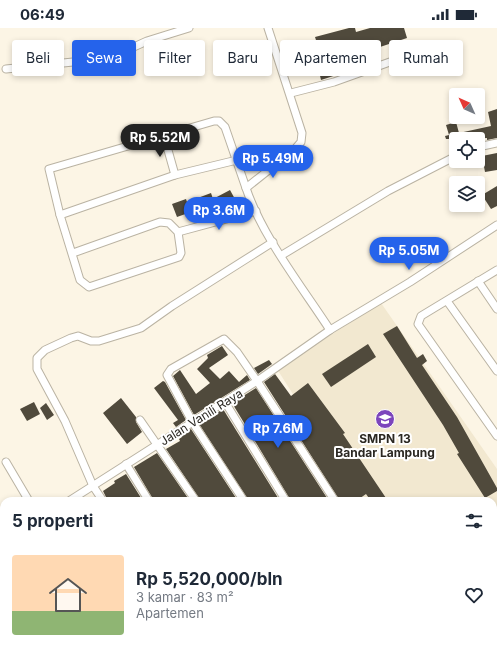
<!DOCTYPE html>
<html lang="id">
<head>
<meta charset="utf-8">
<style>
  :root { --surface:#fff; --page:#f6f6f7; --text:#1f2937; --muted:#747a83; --accent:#2563eb }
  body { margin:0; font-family:Inter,sans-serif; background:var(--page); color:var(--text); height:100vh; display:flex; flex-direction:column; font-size:15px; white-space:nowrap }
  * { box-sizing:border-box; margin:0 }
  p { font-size:13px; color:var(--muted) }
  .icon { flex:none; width:22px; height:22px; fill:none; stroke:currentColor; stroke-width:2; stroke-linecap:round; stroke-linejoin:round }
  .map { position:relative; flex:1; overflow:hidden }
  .panel { position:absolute; left:0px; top:469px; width:497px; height:156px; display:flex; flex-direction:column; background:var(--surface); border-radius:12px 12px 0 0; box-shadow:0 2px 6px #0003 }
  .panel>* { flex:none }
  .hud { position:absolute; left:12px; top:12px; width:473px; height:36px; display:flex; gap:8px }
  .needle { width:26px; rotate:315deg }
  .fabs { position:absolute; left:449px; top:60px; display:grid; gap:8px }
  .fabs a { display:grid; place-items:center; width:36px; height:36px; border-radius:4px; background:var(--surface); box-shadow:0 2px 6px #0003; font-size:20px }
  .price { position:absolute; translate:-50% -34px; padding:0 9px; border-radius:14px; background:var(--accent); color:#fff; font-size:13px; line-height:26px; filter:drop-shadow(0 1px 2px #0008) }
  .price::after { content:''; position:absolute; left:50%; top:24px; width:12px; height:9px; margin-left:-6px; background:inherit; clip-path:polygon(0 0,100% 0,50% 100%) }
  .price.active { background:#222; color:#fff }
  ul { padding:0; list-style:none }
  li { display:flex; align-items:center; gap:12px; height:100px; padding:0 12px }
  li span { display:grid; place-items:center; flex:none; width:112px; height:80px; border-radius:4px; color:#555 }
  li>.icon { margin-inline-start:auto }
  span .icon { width:48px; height:48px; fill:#fffc; stroke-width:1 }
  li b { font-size:17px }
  h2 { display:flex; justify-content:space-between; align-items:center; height:48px; padding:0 12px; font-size:17px }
  .pill { padding:0 14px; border-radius:4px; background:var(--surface); box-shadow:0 2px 6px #0003; font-size:14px; line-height:36px }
  .pill.active { background:var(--accent); color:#fff }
  .status { display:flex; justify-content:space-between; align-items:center; height:28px; padding:0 20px; background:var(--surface); direction:ltr }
  .status svg { height:11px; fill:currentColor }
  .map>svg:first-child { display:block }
</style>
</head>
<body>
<div class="status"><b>06:49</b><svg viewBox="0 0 49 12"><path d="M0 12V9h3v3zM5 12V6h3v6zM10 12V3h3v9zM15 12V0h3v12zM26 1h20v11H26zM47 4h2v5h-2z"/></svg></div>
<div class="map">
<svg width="497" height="625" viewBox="0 0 497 625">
  <rect width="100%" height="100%" fill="#fcf5e5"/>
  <polygon fill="#f2e8d0" points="381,275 497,441 497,511 493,514 493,473 361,473 277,341"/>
  <g fill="#504a3c">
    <polygon points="349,0 355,0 356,4 370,0 404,0 407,10 359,26 358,27 361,39 321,52 318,39 324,37 315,9"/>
    <polygon points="497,81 497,110 487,112 487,110 456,111 456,123 454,124 450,111 446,111 445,108 449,107 446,97 456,94 459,105 491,98 488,84"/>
    <polygon points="497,125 497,142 485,144 482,128"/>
    <polygon points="497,158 497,178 491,181 482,167"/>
    <polygon points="230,162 241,182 226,186 220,175 192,185 191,184 177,189 172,176 186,171 187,174 211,165 213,171"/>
    <polygon points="397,298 417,330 423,326 427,333 422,337 457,389 497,460 497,463 485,470 457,426 459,425 443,397 383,306"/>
    <polygon points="368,316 376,329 331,359 322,346"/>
    <polygon points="222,318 228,327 209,340 220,351 229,343 239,354 247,347 250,352 194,387 173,348 180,342 196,366 210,355 197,341 208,330 207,327"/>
    <polygon points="269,332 272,336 258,346 254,340"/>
    <polygon points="275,346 291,368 308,355 345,405 343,406 388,473 371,473 366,466 356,473 340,473 264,354"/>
    <polygon points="163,353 165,354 186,392 176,399 173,395 178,392 154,360"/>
    <polygon points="256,360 329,473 291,473 232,375"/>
    <polygon points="121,370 136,389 136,394 142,404 127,416 103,385"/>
    <polygon points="34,374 40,386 27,393 20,381"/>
    <polygon points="46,375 54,387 47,392 40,380"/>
    <polygon points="223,381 280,473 249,473 199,396"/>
    <polygon points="191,401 238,473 201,473 166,421 180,413 179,411 182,409 181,407"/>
    <polygon points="157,425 190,473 154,473 134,439"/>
    <polygon points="126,446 143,473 108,473 103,463 115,455 114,453"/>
  </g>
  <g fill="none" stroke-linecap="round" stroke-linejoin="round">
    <defs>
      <g id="minor">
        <path d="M268,0L302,105L301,114L295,121L246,160C262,208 302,259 330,302"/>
        <polyline points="6,41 92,32 114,28 147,13 189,0"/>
        <polyline points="291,65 334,54 401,30"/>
        <polyline points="164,108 175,147"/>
        <polyline points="478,119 497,115"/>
        <polyline points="60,187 49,141 214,93 219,93 225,99 246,160"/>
        <polyline points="178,204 256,183"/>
        <polyline points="73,225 160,194 169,195 178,204 181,225 179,229 89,259 80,252 60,187 175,147 237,132"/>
        <polyline points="282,227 388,163 456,128"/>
        <polyline points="497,242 421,288 418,296 497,408"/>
        <polyline points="478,253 497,281"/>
        <polyline points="447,273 497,343"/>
        <polyline points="225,374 286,473"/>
        <polyline points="140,392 196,473"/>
        <polyline points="6,434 29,473"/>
        <polyline points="126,436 149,473"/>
        <polyline points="69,473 257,353 330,302 410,254 497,197"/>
        <polyline points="103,473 93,458 65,393 37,341 37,330 45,322 71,310 78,308 91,313 99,313 141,300 172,278 273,214"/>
        <polyline points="244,473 193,395 167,347 171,341 224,311 237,324 257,353 335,473"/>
        <polyline points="0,519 4,516"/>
        <polyline points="0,536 4,542"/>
        <polyline points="493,538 497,535"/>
        <polyline points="493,584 497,581"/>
        <polyline points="54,621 57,625"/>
        <polyline points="104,621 106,625"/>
        <polyline points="151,621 154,625"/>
        <polyline points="199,621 202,625"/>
        <polyline points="245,621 247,625"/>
        <polyline points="293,621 295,625"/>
        <polyline points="340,621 342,625"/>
        <polyline points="384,621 386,625"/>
        <polyline points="478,621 481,625"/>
        <polyline points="172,625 178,621"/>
        <polyline points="430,625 436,621"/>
      </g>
    </defs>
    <use href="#minor" stroke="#bab3a3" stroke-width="9"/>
    <use href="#minor" stroke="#fff" stroke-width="7"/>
  </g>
  <defs>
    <symbol id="school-disc" viewBox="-11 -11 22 22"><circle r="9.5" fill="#7c45bc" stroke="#fff"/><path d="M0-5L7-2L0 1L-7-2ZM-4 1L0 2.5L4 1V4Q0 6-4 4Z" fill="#fff"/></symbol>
  </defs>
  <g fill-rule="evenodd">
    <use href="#school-disc" x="374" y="380" width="22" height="22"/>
  </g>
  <g text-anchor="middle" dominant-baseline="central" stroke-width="4" stroke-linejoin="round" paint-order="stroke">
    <g font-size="12" fill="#2b2822" stroke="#fff">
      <text transform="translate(201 389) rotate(-32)">Jalan Vanili Raya</text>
    </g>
    <g font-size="12" font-weight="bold" fill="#2b2822" stroke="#fff">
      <text x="385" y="410">SMPN 13<tspan x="385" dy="14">Bandar Lampung</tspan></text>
    </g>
  </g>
</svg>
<div class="fabs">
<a><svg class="needle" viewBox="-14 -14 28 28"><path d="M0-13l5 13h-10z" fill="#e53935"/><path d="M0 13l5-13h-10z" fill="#747a83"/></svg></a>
<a><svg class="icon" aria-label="locate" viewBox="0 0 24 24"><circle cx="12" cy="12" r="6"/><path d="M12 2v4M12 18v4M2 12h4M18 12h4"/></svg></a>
<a><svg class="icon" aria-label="layers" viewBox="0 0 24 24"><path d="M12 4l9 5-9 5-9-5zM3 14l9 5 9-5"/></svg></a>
</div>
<b class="price active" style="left:160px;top:130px">Rp 5.52M</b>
<b class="price" style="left:273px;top:151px">Rp 5.49M</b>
<b class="price" style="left:219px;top:203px">Rp 3.6M</b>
<b class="price" style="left:409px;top:243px">Rp 5.05M</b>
<b class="price" style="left:278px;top:421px">Rp 7.6M</b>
<div class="hud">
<a class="pill">Beli</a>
<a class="pill active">Sewa</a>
<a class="pill">Filter</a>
<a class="pill">Baru</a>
<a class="pill">Apartemen</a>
<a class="pill">Rumah</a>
</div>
<section class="panel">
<h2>5 properti<svg class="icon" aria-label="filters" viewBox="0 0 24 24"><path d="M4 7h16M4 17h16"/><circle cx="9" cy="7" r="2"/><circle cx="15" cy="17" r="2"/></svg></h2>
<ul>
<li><span style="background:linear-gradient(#ffd9b3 70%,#8fb573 0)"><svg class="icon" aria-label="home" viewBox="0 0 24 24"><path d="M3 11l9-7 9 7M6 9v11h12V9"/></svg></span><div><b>Rp 5,520,000/bln</b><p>3 kamar · 83 m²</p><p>Apartemen</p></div><svg class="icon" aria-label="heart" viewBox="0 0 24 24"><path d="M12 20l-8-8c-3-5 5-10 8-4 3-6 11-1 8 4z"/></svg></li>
</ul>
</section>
</div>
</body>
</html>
